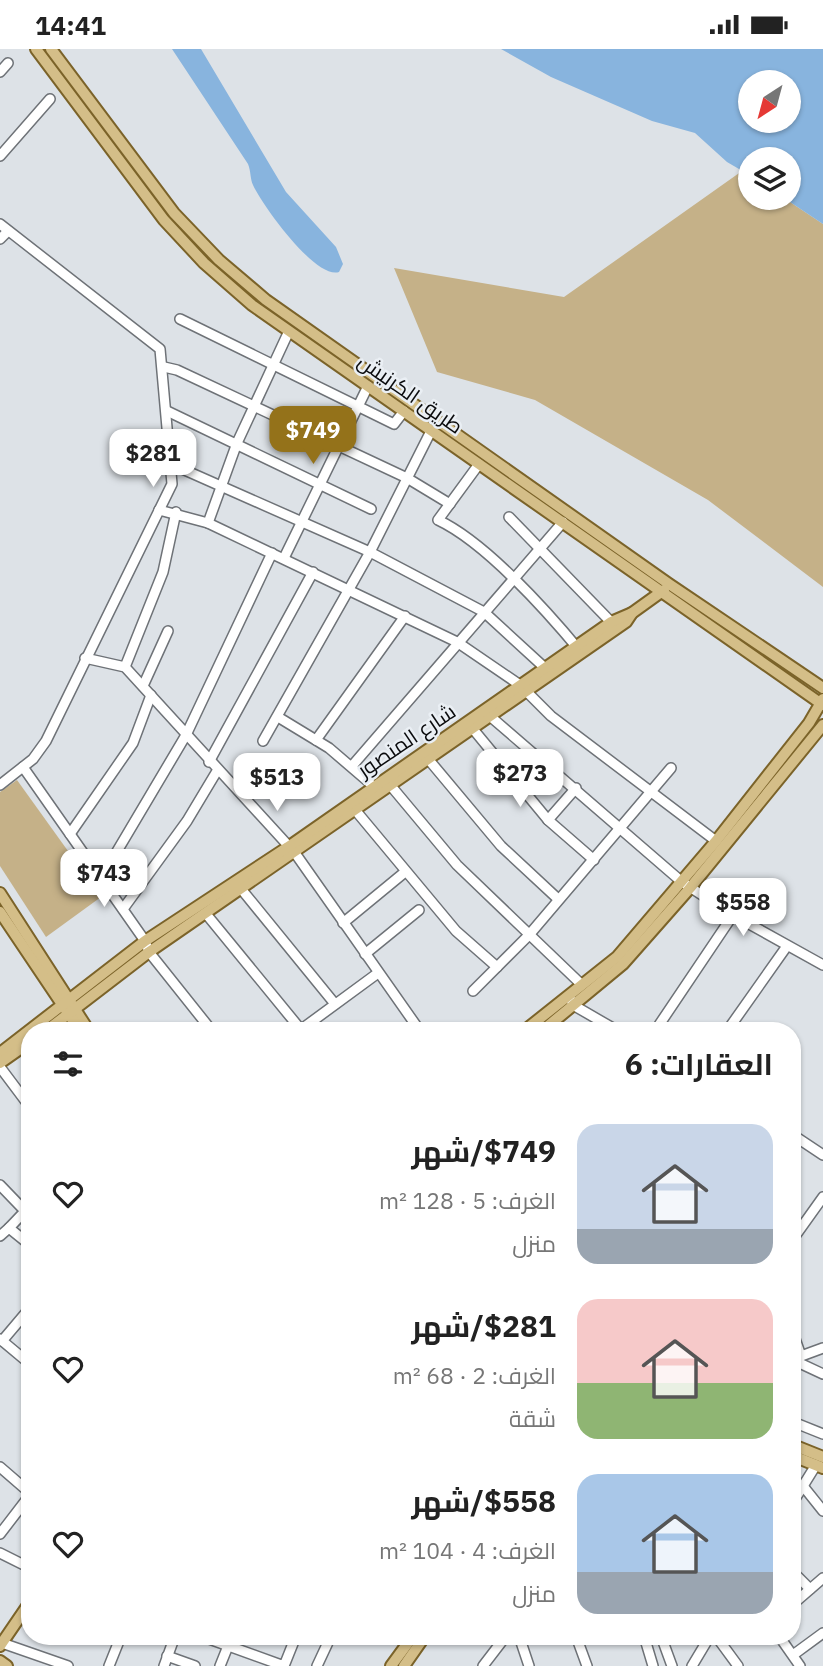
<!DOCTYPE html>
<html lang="ar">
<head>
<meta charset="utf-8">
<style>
  :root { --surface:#fff; --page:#f2f2f2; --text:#222; --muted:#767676; --accent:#94721a }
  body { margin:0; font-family:"IBM Plex Sans",Cairo,sans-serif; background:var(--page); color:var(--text); direction:rtl; height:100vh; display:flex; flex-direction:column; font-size:26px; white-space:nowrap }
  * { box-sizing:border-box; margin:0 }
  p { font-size:23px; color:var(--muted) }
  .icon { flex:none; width:38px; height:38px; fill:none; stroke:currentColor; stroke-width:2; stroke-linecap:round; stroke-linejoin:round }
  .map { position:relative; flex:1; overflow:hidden; direction:ltr }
  .details { position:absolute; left:21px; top:973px; width:780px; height:623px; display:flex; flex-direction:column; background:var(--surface); border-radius:28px; box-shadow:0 2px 5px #0004; direction:rtl }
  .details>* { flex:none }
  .needle { width:46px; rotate:216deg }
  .tools { position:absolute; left:738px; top:21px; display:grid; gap:14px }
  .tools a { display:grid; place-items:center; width:63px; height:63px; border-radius:50%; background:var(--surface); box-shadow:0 2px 5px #0004; font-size:35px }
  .price { position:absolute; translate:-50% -60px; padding:0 16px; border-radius:14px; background:#fff; color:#222; font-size:23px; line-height:46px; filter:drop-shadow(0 2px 4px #0008) }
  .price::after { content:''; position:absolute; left:50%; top:42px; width:21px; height:16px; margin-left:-10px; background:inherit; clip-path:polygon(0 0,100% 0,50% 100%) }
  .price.selected { background:var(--accent); color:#fff }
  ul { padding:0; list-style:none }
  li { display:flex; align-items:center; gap:21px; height:175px; padding:0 28px }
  li span { display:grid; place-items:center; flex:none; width:196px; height:140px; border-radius:21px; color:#555 }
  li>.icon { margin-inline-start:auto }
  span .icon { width:84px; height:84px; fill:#fffc; stroke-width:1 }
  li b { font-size:30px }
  h2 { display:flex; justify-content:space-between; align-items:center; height:84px; padding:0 28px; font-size:30px }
  .status { display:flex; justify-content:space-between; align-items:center; height:49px; padding:0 35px; background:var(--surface); direction:ltr }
  .status svg { height:19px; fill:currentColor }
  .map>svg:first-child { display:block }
</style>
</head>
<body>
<div class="status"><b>14:41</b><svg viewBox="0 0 49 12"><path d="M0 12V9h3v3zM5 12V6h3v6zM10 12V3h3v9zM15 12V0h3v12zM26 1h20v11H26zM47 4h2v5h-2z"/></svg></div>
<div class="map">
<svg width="823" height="1617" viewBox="0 0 823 1617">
  <rect width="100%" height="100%" fill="#dde2e7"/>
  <g fill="#c5b188">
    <polygon points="742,122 751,127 751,149 784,149 823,175 823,538 708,451 535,351 437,323 394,219 564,248"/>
    <polygon points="17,731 101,848 46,888 0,817 0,743"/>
  </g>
  <g fill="#88b4de" fill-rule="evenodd">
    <path d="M172,0H201L286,143L336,198L343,215L339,223C316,231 262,156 253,136C250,130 251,122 248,115Z"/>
    <path d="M501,0H823V175L784,149H789V110H751V127L727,113L695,84L652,72L551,28ZM751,33H789V72H751Z"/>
  </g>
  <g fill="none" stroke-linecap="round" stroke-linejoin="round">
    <defs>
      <g id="minor">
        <polyline points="0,23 8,14"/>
        <polyline points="0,107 50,50"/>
        <polyline points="0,175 160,300 172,435 46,692 33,710 0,736"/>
        <polyline points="0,190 8,182"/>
        <polyline points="180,270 394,375 404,362"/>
        <polyline points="164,318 177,321 407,429 450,455"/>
        <polyline points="167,362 371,460"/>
        <polyline points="171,415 370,503 484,563 545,619"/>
        <path d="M479,415L438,471C485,493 546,561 580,602"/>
        <polyline points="159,461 208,474 457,593 520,636 551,667 716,792"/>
        <polyline points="509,468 611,573"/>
        <polyline points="208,474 237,394 289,282"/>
        <polyline points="284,509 368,337"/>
        <polyline points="85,609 125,618 295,804 420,982"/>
        <polyline points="125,618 163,523 176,463"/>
        <polyline points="143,637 168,582"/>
        <polyline points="278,668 329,699 378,741"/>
        <polyline points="491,668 682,833 733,866 823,916"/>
        <polyline points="473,680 548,771 594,811"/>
        <polyline points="316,691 405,567"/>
        <polyline points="263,692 370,503 431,382"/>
        <polyline points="429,711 501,797 558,850"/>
        <polyline points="209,713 313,523"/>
        <polyline points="352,717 563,473"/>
        <polyline points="23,718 145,892 149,903 212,982"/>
        <polyline points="391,737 457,816 582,936"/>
        <polyline points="356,762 456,882 497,918"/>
        <polyline points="548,771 576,739"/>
        <polyline points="70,785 133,694 151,646"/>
        <polyline points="100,831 186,686 272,504"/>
        <polyline points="242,841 335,955"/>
        <polyline points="123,860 187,772 217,722"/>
        <polyline points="207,866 302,982"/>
        <polyline points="343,874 405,823"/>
        <polyline points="365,905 419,861"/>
        <polyline points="473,942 529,886 671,719"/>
        <polyline points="571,951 573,956 618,982"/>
        <polyline points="299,982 378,924"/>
        <polyline points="655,982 733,866"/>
        <polyline points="727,982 787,897"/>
        <polyline points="0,1018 30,1058"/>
        <polyline points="793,1086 823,1106"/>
        <polyline points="0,1136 25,1162"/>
        <polyline points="9,1179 30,1157"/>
        <polyline points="0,1187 9,1179 30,1196"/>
        <polyline points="793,1190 823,1148"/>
        <polyline points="793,1284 801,1307"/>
        <polyline points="0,1290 30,1315"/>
        <polyline points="2,1292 30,1259"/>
        <polyline points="793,1310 823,1299"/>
        <polyline points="793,1311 823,1325"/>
        <polyline points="793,1373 823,1385"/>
        <polyline points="0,1418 30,1444"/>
        <polyline points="803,1437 823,1462"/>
        <polyline points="793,1453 816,1416"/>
        <polyline points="0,1485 30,1446"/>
        <polyline points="0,1504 30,1519"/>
        <polyline points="793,1523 810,1540"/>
        <polyline points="793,1555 823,1529"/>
        <polyline points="201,1587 284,1617 296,1587"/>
        <polyline points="519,1587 529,1617"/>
        <polyline points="576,1587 587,1617"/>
        <polyline points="644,1587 653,1617"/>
        <polyline points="661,1587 672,1617"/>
        <polyline points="716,1587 738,1617"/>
        <polyline points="779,1587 800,1617"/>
        <polyline points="2,1594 68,1617"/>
        <polyline points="793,1606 823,1584"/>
        <polyline points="167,1607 195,1617"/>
        <polyline points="109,1617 121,1587"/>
        <polyline points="164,1617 175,1587"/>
        <polyline points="220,1617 232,1587"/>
        <polyline points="317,1617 331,1587"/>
        <polyline points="483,1617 506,1587"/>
        <polyline points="692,1617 710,1587"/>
      </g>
      <g id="major">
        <polyline points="36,0 164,171 204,214 252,256 823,656"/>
        <polyline points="51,0 174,164 219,211 266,251 669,535 823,639"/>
        <polyline points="0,844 89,982"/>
        <polyline points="0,863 80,982"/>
        <polyline points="46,982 149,903 626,573 632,564 664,541"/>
        <polyline points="524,982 617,908 716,792 809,674 823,650"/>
        <polyline points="542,982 623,915 690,839 823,676"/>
        <polyline points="0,1004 145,892 288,798 611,573 632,564"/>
        <polyline points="0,1014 30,993"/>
        <polyline points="793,1396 823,1408"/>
        <polyline points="793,1407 823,1419"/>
        <polyline points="0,1597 30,1553"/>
        <polyline points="0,1612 7,1617"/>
        <polyline points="391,1617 413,1587"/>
        <polyline points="404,1617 425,1587"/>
      </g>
    </defs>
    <use href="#minor" stroke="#6e7277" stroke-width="12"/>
    <use href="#major" stroke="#7b6329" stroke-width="14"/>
    <use href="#minor" stroke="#fff" stroke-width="9"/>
    <use href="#major" stroke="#d4be88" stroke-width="10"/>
  </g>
  <g text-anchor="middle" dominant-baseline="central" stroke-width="5" stroke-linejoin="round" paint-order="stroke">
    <g font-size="21" fill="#0a0b0d" stroke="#eaeff4">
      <text transform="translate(411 344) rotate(35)">طريق الكرنيش</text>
      <text transform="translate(406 691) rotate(-34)">شارع المنصور</text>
    </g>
  </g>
</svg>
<div class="tools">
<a><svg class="needle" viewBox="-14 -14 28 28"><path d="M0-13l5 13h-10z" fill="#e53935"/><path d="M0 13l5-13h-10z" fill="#767676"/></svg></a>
<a><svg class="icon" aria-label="layers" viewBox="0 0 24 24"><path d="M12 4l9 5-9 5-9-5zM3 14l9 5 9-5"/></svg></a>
</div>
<b class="price selected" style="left:313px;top:417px">$749</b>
<b class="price" style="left:153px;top:440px">$281</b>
<b class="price" style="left:520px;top:760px">$273</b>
<b class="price" style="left:277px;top:764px">$513</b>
<b class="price" style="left:104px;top:860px">$743</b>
<b class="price" style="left:743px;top:889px">$558</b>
<section class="details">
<h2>العقارات: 6<svg class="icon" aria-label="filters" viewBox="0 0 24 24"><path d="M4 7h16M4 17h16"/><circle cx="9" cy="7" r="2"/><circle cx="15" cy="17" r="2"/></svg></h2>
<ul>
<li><span style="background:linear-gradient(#c9d6e8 75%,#9aa5b1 0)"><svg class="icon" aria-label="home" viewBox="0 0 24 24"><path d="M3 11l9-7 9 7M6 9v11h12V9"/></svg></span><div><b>$749/شهر</b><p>الغرف: 5 · 128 m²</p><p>منزل</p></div><svg class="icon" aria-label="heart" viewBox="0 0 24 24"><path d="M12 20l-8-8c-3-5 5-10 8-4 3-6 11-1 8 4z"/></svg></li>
<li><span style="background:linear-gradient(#f6c9c9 60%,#8fb573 0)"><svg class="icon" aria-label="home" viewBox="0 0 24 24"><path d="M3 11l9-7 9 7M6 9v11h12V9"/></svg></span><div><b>$281/شهر</b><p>الغرف: 2 · 68 m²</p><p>شقة</p></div><svg class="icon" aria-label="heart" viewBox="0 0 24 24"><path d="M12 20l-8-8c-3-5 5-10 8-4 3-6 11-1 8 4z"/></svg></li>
<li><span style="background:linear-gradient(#a9c7e8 70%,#9aa5b1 0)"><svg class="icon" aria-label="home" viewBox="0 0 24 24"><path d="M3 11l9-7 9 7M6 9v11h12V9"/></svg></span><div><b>$558/شهر</b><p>الغرف: 4 · 104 m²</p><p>منزل</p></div><svg class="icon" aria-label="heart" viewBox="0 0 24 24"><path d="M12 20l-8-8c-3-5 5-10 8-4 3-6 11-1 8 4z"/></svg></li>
</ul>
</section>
</div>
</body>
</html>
